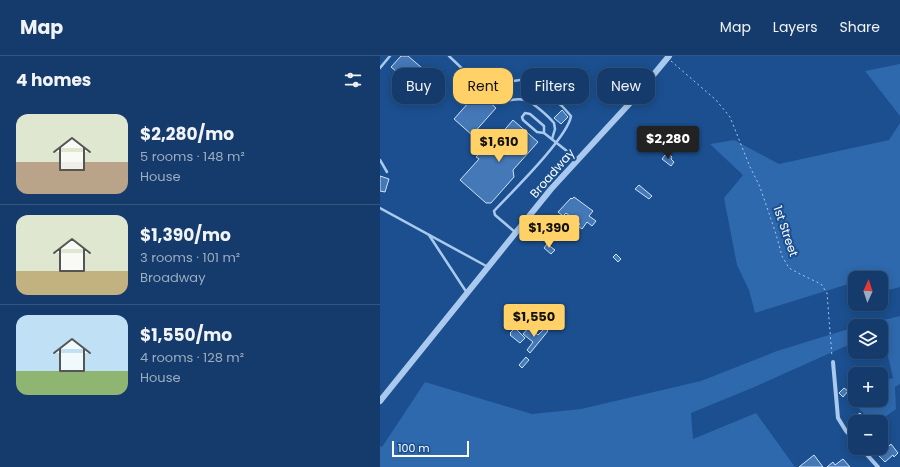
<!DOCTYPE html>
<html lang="en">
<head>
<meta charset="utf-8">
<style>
  :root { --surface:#143b6b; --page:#214673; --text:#f1f3f6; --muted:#9dadc1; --line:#33557e; --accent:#ffd166 }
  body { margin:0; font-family:Poppins,sans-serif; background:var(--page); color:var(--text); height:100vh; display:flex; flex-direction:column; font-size:15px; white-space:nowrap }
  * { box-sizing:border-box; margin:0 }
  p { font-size:13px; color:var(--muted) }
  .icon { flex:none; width:22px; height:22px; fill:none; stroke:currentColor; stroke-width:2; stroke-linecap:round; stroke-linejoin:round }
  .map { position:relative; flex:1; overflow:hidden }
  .details { display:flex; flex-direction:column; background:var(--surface); width:380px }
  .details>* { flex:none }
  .banner { position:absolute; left:12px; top:12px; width:380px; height:36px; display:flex; gap:8px }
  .needle { width:26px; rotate:3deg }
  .buttons { position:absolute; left:468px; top:215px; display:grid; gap:8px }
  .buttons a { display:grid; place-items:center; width:40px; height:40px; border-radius:8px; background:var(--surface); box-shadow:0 2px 10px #0003,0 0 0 1px var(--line); font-size:20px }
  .scale { position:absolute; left:12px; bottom:10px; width:77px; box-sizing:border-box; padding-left:4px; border:2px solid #fff; border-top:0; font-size:11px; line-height:14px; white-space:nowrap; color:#fff; -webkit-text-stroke:3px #1b4f8f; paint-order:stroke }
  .price { position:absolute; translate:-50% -34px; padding:0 9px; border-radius:4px; background:var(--accent); color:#111; font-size:13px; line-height:26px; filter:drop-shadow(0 1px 2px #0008) }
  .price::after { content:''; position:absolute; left:50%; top:24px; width:12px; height:9px; margin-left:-6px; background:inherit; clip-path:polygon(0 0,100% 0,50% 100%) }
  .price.selected { background:#222; color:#fff }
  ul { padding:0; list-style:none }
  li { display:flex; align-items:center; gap:12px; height:100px; padding:0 16px }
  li+li { border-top:1px solid var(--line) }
  li span { display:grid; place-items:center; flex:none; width:112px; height:80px; border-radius:12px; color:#555 }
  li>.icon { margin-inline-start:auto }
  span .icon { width:48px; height:48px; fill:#fffc; stroke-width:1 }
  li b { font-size:17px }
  h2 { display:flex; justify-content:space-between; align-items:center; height:48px; padding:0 16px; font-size:17px }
  .chip { padding:0 14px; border-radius:12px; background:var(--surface); box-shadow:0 2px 10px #0003,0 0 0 1px var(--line); font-size:14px; line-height:36px }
  .chip.selected { background:var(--accent); color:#111 }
  header { display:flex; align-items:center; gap:24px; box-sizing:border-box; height:56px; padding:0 20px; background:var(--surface); border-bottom:1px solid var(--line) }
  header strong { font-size:19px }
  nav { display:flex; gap:22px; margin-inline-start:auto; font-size:14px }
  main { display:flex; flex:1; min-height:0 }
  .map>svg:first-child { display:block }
</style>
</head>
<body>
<header>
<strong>Map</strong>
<nav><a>Map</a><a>Layers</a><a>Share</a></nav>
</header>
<main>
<section class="details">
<h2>4 homes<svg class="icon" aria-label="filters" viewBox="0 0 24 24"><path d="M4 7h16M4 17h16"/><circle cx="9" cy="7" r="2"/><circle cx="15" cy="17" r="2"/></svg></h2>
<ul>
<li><span style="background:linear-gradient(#dfe7d0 60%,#b9a48a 0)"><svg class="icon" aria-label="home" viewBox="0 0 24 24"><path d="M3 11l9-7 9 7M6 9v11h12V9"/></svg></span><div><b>$2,280/mo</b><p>5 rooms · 148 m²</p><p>House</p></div></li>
<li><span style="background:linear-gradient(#dfe7d0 70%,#c2b280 0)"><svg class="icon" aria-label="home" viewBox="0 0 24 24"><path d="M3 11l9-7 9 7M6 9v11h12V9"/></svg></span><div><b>$1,390/mo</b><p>3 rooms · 101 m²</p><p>Broadway</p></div></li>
<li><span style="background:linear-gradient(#bfe0f5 70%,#8fb573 0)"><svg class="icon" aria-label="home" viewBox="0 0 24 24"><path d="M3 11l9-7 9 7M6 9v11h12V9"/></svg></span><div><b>$1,550/mo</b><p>4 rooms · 128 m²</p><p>House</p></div></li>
</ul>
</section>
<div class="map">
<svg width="520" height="411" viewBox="0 0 520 411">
  <rect width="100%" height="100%" fill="#1b4f8f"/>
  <g fill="#2e69ad">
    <polygon points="520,8 520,60 485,15"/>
    <polygon points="520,67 520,231 501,236 501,222 475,222 475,226 375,257 369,234 357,209 344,142 363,119 330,88 354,84 399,108 509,84"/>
    <polygon points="520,260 520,328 515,331 516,353 498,366 492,366 470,343 475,335 475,344 501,344 501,325 513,322 501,270 479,270"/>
    <polygon points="475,271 475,286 372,332 311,357 313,383 376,357 415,411 0,411 0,390 2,391 45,326 152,358 201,353 321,325 397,295"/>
  </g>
  <g fill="#4478b7" stroke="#cfe3fa">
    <polygon points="21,0 28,0 42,12 29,26 11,11"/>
    <polygon points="163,22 175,33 171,38 158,28"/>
    <polygon points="154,32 167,42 163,46 151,35"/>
    <polygon points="98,36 116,52 92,79 74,63"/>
    <polygon points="182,54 188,61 181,68 174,62"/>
    <polygon points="133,64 158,86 133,114 134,121 111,147 106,147 80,124 99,103 96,101 105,91 108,93"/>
    <polygon points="289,98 292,101 291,103 294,106 291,110 282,103 285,99 287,100"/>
    <polygon points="0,120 9,123 5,136 0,135"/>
    <polygon points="259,129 272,140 269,143 255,133"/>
    <polygon points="194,141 213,155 209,160 216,165 212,170 207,166 202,173 198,170 200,168 186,157 183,160 178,156 191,142 192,143"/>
    <polygon points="167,188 175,194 171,198 164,192"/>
    <polygon points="236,198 241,203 238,206 233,201"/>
    <polygon points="149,271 158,279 165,272 168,275 150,297 147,294 153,286 143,278"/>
    <polygon points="135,272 145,282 140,287 130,279 131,278 130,277"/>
    <polygon points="146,301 149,304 142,312 139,309"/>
    <polygon points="464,332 468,335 463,341 459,337"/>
    <polygon points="480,357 486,364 483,366 477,366 473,362"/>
    <polygon points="501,382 509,390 511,388 518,397 514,401 513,399 505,406 495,396 501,392"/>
    <polygon points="434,399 443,411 419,411"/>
    <polygon points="463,403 470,411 447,411 453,406 455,409"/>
  </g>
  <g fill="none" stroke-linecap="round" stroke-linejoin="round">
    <polyline stroke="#a9c9ee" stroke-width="1" stroke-dasharray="2 3" stroke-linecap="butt" points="291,5 336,44 350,61 370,111 380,131 396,178 402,200 409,212 420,218 441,228 447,237 452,301"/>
    <g stroke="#a9c9ee" stroke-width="2.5">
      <path d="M69,0L112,41C124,50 133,40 145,44C153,46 169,61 174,67L175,73L172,83"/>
      <polyline points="0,12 10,0"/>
      <path d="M97,26L112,28L147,23L182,50L191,60C188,81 131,137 114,155L115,159L135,176"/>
      <polyline points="164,77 164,70 150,58 145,57 142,61 143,64 157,76 164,77 197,103"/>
      <polyline points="0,104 7,116"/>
      <polyline points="0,152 108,211"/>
      <polyline points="49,179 87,237"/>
    </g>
    <g stroke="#a9c9ee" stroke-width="4">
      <polyline points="453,306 458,362 466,375 475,385"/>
      <polyline points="481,392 498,411"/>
    </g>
    <polyline stroke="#a9c9ee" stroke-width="6" points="0,345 171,133 250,47 289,0"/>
  </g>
  <g text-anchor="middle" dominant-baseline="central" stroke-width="4" stroke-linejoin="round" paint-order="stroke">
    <g font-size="12" fill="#fff" stroke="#1b4f8f">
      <text transform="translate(172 117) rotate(-49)">Broadway</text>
      <text transform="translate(406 175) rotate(71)">1st Street</text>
    </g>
  </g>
</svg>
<div class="buttons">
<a><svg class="needle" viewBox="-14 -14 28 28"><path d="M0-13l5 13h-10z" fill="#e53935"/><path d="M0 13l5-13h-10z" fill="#9dadc1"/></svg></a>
<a><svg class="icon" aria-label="layers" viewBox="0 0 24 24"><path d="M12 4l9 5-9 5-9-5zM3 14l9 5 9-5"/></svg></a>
<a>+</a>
<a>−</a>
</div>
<div class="scale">100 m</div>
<b class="price selected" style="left:288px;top:104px">$2,280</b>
<b class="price" style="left:119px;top:107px">$1,610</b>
<b class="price" style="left:169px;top:193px">$1,390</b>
<b class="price" style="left:154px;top:282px">$1,550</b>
<div class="banner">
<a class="chip">Buy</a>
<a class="chip selected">Rent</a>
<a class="chip">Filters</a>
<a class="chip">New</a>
</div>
</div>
</main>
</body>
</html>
